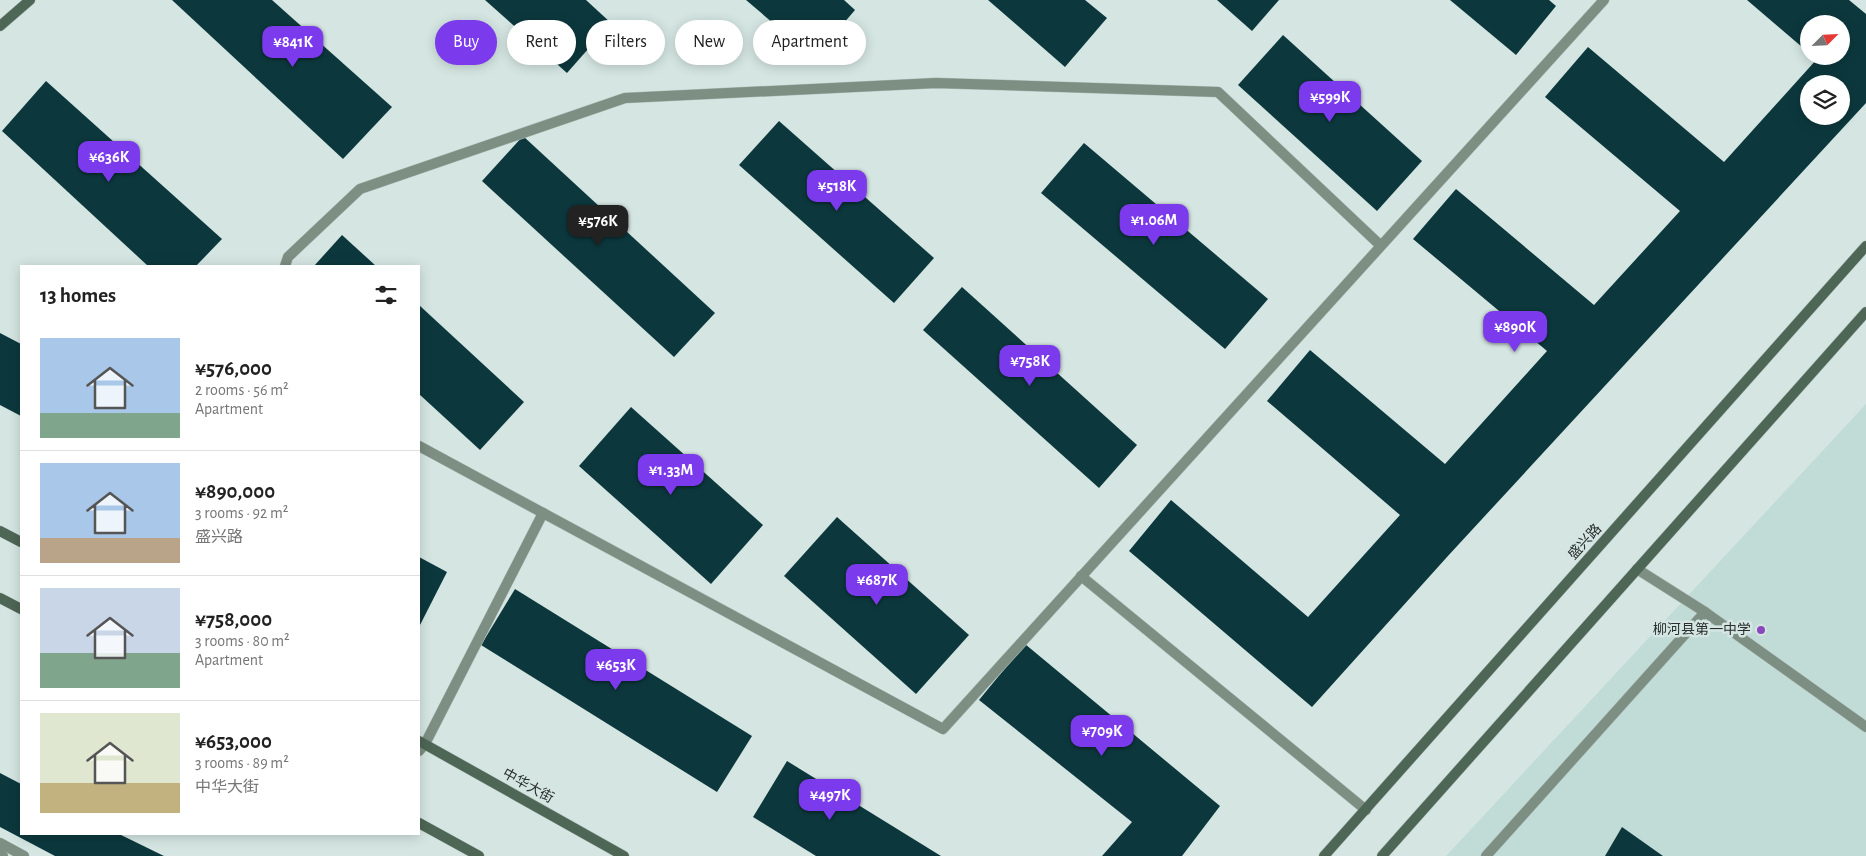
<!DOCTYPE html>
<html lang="en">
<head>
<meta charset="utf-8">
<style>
  :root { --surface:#fff; --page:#f2f2f2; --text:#222; --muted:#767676; --line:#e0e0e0; --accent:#7c3aed }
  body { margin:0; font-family:"Alegreya Sans","Noto Sans SC",sans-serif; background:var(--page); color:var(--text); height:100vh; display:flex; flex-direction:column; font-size:19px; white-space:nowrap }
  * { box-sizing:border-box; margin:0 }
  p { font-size:16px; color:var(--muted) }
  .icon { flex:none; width:28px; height:28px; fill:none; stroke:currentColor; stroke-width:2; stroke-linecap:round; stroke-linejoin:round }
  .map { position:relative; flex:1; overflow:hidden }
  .panel { position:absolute; left:20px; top:265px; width:400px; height:570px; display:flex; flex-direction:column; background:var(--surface); border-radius:0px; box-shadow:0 2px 12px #0003 }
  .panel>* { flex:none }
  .banner { position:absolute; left:435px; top:20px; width:475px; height:45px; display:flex; gap:10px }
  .needle { width:32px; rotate:66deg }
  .buttons { position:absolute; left:1800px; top:15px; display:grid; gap:10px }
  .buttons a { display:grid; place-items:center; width:50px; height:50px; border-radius:50%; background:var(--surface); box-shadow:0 2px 12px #0003; font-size:25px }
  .price { position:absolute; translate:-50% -42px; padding:0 11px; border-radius:10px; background:var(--accent); color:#fff; font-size:16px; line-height:32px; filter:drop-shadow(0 1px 2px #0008) }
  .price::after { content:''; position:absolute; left:50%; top:30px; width:15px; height:11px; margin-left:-8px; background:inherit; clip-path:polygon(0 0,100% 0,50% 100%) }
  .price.on { background:#222; color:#fff }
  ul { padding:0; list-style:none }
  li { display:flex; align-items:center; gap:15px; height:125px; padding:0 20px }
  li+li { border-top:1px solid var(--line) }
  li span { display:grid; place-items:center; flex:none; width:140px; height:100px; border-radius:0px; color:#555 }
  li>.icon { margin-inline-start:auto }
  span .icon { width:60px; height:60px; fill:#fffc; stroke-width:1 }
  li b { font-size:21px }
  h2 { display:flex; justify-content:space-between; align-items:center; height:60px; padding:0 20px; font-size:21px }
  .tag { padding:0 18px; border-radius:22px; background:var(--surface); box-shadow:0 2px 12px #0003; font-size:18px; line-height:45px }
  .tag.on { background:var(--accent); color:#fff }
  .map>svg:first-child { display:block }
</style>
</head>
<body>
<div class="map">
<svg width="1866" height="856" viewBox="0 0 1866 856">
  <rect width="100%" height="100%" fill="#d5e6e2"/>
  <polygon fill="#c1dcd6" points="1866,404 1866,856 1446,856"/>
  <g fill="#0c383d" fill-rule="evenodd">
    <polygon points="172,0 272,0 392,107 343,159"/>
    <polygon points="485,0 586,0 611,23 567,73"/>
    <polygon points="746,0 844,0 855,10 814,58"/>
    <polygon points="988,0 1085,0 1107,18 1065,67"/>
    <polygon points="1217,0 1279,0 1252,31"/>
    <polygon points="1450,0 1549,0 1556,6 1516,55"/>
    <path d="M1747,0H1849L1866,14V103L1447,557L1312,707L1129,551L1171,500L1308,617L1400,515L1267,401L1310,350L1445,464L1547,351L1413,239L1456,189L1594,305L1680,211L1545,97L1588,47L1724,162L1817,59L1813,56H1841V24H1809V53ZM1809,84H1841V116H1809Z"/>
    <polygon points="1283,35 1422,161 1377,211 1238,85"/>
    <polygon points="46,81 222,239 196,266 148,266 2,131"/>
    <polygon points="779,121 934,258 894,303 739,165"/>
    <polygon points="523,136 715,313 674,357 482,181"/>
    <polygon points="1084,143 1268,299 1225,349 1041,193"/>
    <polygon points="342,235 376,266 314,266"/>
    <polygon points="962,287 1137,445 1099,488 923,330"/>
    <polygon points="419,305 524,402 480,450 419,394"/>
    <polygon points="0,333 21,344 21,416 0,405"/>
    <polygon points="631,407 763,525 711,584 579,466"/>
    <polygon points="837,517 969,635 916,694 784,576"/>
    <polygon points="419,557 447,572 419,627"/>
    <polygon points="515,589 752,736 717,792 481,645"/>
    <polygon points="1025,644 1220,806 1182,856 1102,856 1132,822 979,700"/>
    <polygon points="787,761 941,856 816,856 753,817"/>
    <polygon points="0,773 21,784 21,834 119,834 164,856 55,856 0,827"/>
    <polygon points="1622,827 1663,856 1605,856"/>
  </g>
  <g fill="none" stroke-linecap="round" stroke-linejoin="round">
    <defs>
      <g id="lane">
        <polyline points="1637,569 1705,612 1866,727"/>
        <polyline points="1486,856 1705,612"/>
      </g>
      <g id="street">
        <polyline points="285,266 288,257 360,189 625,98 936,83 1218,92 1380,245"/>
        <polyline points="419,446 943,729 1604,0"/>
        <polyline points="1081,576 1366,810"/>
        <polyline points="419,751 425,744 543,513"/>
        <polyline points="0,843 24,856"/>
        <polyline points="0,853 3,856"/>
      </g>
      <g id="secondary">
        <polyline points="0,26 30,0"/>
        <polyline points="0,531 21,542"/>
        <polyline points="0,598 21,609"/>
        <polyline points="419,741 624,856"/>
        <polyline points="419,823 479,856"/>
        <polyline points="1324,856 1866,246"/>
        <polyline points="1382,856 1866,312"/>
      </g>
    </defs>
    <use href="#lane" stroke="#b3c1be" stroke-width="11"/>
    <use href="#street" stroke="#b3c1be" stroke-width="11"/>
    <use href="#secondary" stroke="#b3c1be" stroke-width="11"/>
    <use href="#lane" stroke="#7d8e82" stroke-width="10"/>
    <use href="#street" stroke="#7d8e82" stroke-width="10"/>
    <use href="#secondary" stroke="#4e6656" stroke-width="10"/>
  </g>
  <circle fill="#8948bd" stroke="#d5e6e2" stroke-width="2" cx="1761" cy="630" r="5"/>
  <g text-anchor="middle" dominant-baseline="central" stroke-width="5" stroke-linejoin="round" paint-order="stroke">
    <g font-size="14" fill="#292f2e" stroke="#d5e6e2">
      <text transform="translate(1585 542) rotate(-48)">盛兴路</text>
      <text transform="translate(528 786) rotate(29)">中华大街</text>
    </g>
    <g font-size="14" fill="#292f2e" stroke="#d5e6e2" text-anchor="end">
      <text x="1751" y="630">柳河县第一中学</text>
    </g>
  </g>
</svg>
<div class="buttons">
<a><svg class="needle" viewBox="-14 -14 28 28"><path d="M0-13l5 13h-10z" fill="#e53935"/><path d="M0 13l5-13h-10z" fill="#767676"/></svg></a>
<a><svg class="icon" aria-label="layers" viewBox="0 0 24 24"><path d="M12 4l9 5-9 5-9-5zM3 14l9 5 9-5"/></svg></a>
</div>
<b class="price" style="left:293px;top:68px">¥841K</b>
<b class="price" style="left:1330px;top:123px">¥599K</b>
<b class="price" style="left:109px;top:183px">¥636K</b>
<b class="price" style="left:837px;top:212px">¥518K</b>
<b class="price" style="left:1154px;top:246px">¥1.06M</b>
<b class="price on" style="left:598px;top:247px">¥576K</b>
<b class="price" style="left:1515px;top:353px">¥890K</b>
<b class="price" style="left:1030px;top:387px">¥758K</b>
<b class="price" style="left:671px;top:496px">¥1.33M</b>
<b class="price" style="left:877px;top:606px">¥687K</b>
<b class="price" style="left:616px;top:691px">¥653K</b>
<b class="price" style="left:1102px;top:757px">¥709K</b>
<b class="price" style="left:830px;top:821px">¥497K</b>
<div class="banner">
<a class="tag on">Buy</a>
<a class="tag">Rent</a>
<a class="tag">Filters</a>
<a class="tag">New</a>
<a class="tag">Apartment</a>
</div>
<section class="panel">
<h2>13 homes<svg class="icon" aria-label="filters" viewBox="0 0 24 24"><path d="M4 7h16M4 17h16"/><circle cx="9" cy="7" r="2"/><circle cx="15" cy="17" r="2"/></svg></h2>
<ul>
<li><span style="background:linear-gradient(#a9c7e8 75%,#7fa58c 0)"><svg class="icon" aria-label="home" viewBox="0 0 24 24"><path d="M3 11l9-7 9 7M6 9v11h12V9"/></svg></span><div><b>¥576,000</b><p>2 rooms · 56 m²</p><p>Apartment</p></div></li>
<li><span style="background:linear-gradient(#a9c7e8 75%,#b9a48a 0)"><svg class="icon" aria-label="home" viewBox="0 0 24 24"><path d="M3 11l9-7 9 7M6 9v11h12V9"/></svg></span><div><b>¥890,000</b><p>3 rooms · 92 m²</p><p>盛兴路</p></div></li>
<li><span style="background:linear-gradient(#c9d6e8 65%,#7fa58c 0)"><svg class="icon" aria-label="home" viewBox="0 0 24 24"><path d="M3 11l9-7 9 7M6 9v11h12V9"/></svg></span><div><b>¥758,000</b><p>3 rooms · 80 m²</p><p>Apartment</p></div></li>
<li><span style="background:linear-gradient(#dfe7d0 70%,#c2b280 0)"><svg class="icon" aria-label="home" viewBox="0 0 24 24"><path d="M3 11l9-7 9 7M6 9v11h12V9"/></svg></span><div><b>¥653,000</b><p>3 rooms · 89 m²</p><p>中华大街</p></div></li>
</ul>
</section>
</div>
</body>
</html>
